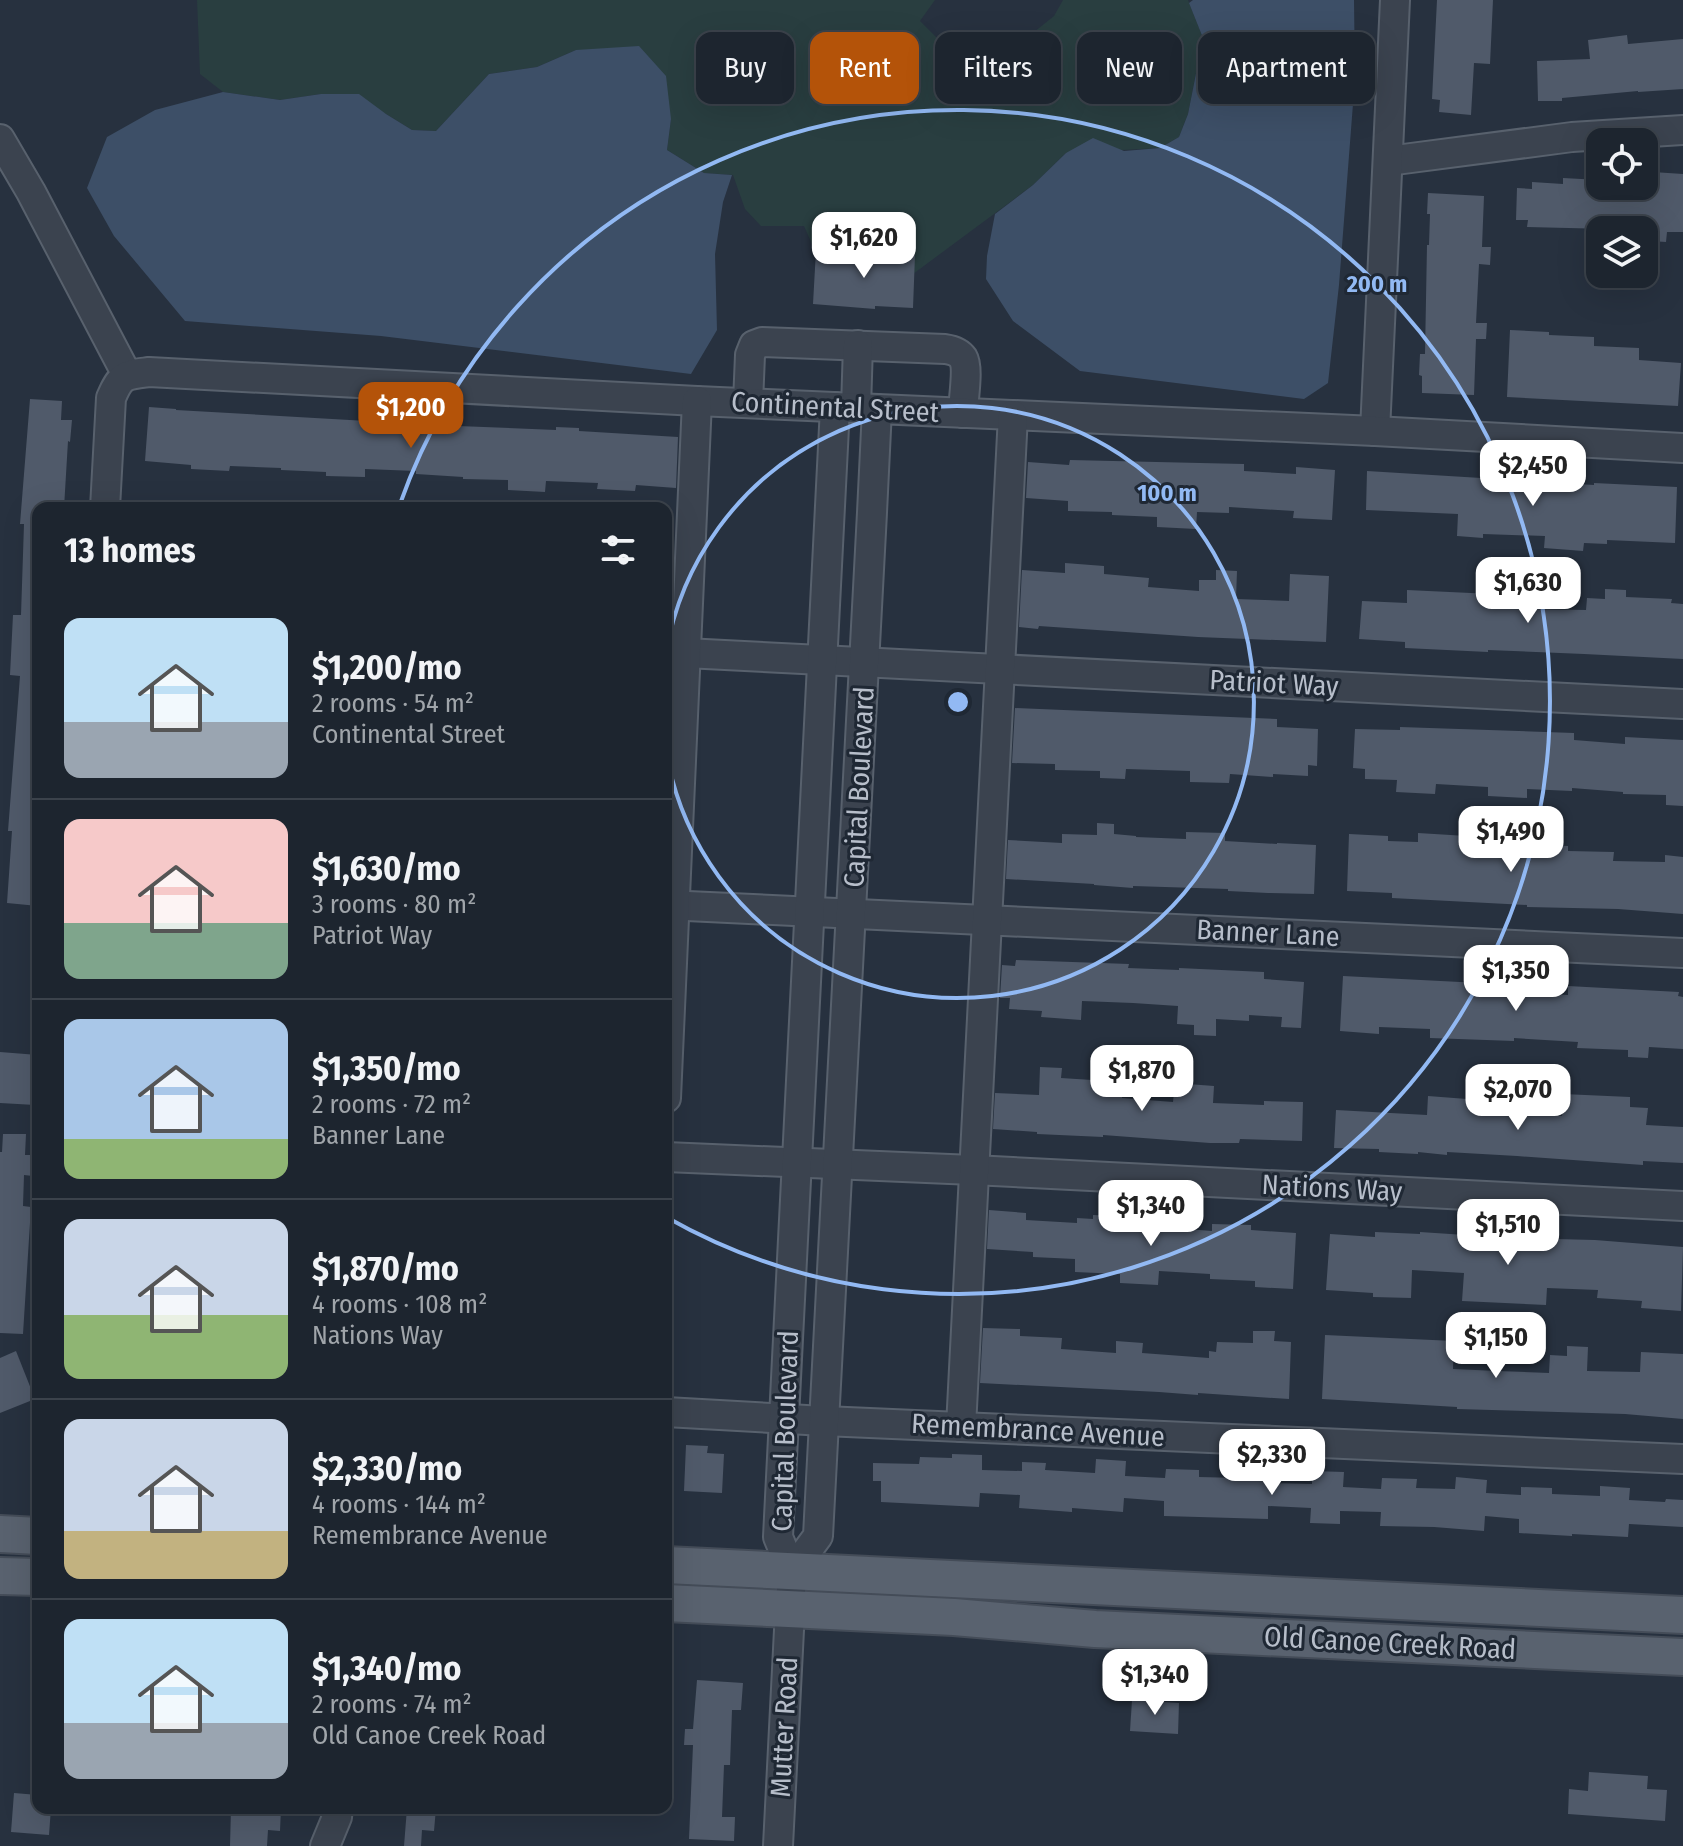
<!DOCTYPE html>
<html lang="en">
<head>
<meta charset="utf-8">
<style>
  :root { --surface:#1d252f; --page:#252d37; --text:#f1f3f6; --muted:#a0a5aa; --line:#3b424b; --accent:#b45309 }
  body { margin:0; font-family:"Fira Sans Condensed",sans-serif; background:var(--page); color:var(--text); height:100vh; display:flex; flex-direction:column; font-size:30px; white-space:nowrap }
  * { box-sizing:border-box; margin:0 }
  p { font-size:26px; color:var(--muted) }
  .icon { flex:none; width:44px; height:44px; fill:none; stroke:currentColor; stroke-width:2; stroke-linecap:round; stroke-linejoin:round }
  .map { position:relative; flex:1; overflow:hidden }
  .panel { position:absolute; left:32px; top:502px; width:640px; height:1312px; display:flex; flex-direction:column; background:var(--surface); border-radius:16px; box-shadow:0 8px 32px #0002,0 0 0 2px var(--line) }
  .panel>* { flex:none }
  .guide { position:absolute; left:696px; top:32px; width:760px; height:72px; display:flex; gap:16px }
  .controls { position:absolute; left:1586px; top:128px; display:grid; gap:16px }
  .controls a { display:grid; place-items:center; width:72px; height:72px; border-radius:16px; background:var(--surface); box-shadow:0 8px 32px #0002,0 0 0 2px var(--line); font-size:40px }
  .price { position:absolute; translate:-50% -68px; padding:0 18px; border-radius:16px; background:#fff; color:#222; font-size:26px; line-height:52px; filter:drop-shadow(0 2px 4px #0008) }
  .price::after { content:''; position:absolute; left:50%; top:48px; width:24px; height:18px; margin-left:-12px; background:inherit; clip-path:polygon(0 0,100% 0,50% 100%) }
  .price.on { background:var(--accent); color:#fff }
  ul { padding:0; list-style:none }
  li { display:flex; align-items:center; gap:24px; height:200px; padding:0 32px }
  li+li { border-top:2px solid var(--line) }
  li span { display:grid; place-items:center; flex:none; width:224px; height:160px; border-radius:16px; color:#555 }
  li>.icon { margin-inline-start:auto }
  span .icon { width:96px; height:96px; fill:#fffc; stroke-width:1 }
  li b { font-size:34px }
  h2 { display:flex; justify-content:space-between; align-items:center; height:96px; padding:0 32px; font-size:34px }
  .tag { padding:0 28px; border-radius:16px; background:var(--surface); box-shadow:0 8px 32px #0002,0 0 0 2px var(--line); font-size:28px; line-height:72px }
  .tag.on { background:var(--accent); color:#fff }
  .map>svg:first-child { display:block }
</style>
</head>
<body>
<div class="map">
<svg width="1683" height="1846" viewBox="0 0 1683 1846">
  <rect width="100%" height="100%" fill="#27313f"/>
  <polygon fill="#293e40" points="197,0 935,0 920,21 938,39 973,48 1009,52 1054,16 1063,0 1188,0 1203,38 1188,114 1179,137 1160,148 1066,153 1033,185 909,277 828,280 804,226 761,226 745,209 733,175 704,173 667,150 671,119 576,50 537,67 489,74 436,131 412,130 386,114 321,94 280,100 223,92 200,74"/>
  <g fill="#3d4f67">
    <polygon points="1193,0 1354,0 1355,78 1339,285 1328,383 1304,399 1080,371 1013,321 986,279 987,256 995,214 1033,185 1066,153 1093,138 1124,151 1160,148 1179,137 1188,114 1203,38 1189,3"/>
    <polygon points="639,46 666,76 671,119 667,150 704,173 732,175 723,202 715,254 717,330 691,374 381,336 185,321 114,236 87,188 107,137 155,110 223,92 280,100 321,94 359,94 386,114 412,130 436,131 489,74 537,67 576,50"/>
  </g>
  <g fill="#505a6a">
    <polygon points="1437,0 1493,0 1490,64 1474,63 1471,115 1439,112 1440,100 1432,99"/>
    <polygon points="1627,35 1628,44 1683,39 1683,89 1638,92 1638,91 1562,98 1562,101 1538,101 1537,61 1590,59 1588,40"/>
    <polygon points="1653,172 1683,174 1683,232 1667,232 1666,242 1650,241 1650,230 1527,227 1528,220 1516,220 1517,188 1532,189 1532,182 1563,184 1563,178 1600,180 1600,186 1644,186 1644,173"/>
    <polygon points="1428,193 1484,196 1482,247 1491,247 1490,265 1479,264 1476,323 1487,323 1486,339 1476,339 1474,395 1422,393 1422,376 1419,375 1420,354 1425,354 1427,245 1429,245 1430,214 1427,214"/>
    <polygon points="816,250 915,255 913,308 875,306 875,309 813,304"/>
    <polygon points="1510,330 1549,332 1549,335 1594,337 1594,346 1639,348 1639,360 1681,363 1678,406 1507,397"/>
    <polygon points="30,399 62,401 61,420 72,420 70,442 68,441 64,508 38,508 38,906 7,903 12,831 8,831 20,676 10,675 13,615 21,615 24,524 20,524"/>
    <polygon points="149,407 176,409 176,410 367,421 420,422 458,426 556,430 556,427 579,428 579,431 678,437 676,488 636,485 635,491 597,489 598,483 546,481 545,492 508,490 508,480 463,479 463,477 416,474 416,471 365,469 365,477 326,476 326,472 281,470 281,468 230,466 229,471 191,469 191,465 145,461"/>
    <polygon points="1070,460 1244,464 1244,471 1296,474 1296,467 1335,470 1332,520 1293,518 1294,511 1229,507 1229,513 1197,512 1196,529 1157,527 1157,517 1112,515 1112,512 1068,511 1068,501 1026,498 1028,462 1069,465"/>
    <polygon points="1367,471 1594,485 1594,483 1677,487 1675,543 1607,540 1607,544 1584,543 1583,551 1544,548 1545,536 1483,534 1483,538 1457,536 1458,514 1366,510"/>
    <polygon points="1065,563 1104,566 1104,574 1149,578 1148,587 1199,591 1199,580 1216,580 1216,570 1237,571 1236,599 1289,601 1290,574 1329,576 1326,642 1198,637 1039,626 1038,629 1019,627 1022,570 1065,573"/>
    <polygon points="1605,589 1626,590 1626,597 1672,599 1671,603 1683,604 1683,659 1584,654 1488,650 1488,652 1405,648 1405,642 1359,639 1362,601 1407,603 1407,590 1492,594 1491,602 1525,603 1525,609 1586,610 1587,598 1605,599"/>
    <polygon points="1015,708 1277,719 1277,727 1318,729 1317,766 1308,765 1308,776 1273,774 1273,777 1230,774 1229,783 1190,782 1190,771 1126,769 1125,779 1100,778 1100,771 1055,770 1055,764 1012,763"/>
    <polygon points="1400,727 1574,733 1574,740 1625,744 1625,737 1683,740 1683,806 1666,805 1666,795 1623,794 1623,792 1572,788 1572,791 1527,789 1527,798 1488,796 1488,787 1436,784 1435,794 1396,792 1397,780 1365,779 1365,769 1353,768 1355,729 1400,730"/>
    <polygon points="1097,823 1114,824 1114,834 1136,836 1136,837 1186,839 1186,832 1225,833 1225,841 1277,844 1277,843 1316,845 1314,894 1268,893 1228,891 1228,889 1133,886 1133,888 1094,885 1094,884 1006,879 1008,840 1062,843 1062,834 1097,835"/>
    <polygon points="1418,833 1499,838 1499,833 1523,834 1523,844 1568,846 1568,851 1614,852 1613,861 1665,862 1665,855 1683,857 1683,914 1618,909 1527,907 1527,905 1392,898 1392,893 1347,891 1349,834 1388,836 1388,841 1418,842"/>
    <polygon points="1016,960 1129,964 1128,968 1179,970 1179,968 1264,972 1264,979 1304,982 1301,1028 1281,1027 1282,1017 1249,1015 1249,1021 1216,1019 1216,1036 1194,1035 1194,1025 1177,1024 1178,1006 1133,1003 1082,1001 1081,1020 1041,1017 1042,1011 1009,1009 1010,998 1000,998 1002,965 1015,966"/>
    <polygon points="1343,976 1499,984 1499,988 1517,989 1517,992 1568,995 1568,986 1679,992 1678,996 1683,997 1683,1049 1649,1047 1648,1058 1628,1057 1628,1050 1577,1048 1578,1042 1514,1038 1514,1041 1430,1038 1430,1029 1379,1027 1379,1034 1340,1031"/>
    <polygon points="0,1052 38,1055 35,1105 0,1103"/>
    <polygon points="1040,1067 1062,1068 1061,1078 1123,1082 1122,1098 1173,1102 1175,1083 1214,1086 1213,1103 1264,1105 1264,1101 1303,1102 1302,1141 1240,1139 1239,1143 1210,1143 1103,1135 1103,1137 1037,1134 1037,1132 993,1129 995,1093 1039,1095"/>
    <polygon points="1563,1094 1630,1097 1630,1107 1648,1108 1646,1125 1683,1127 1683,1163 1643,1161 1643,1165 1517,1156 1447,1152 1447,1155 1418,1152 1418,1154 1379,1152 1379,1149 1334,1148 1336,1110 1427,1115 1428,1096 1467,1099 1467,1106 1500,1107 1500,1112 1562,1116"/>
    <polygon points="3,1134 26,1134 25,1155 34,1155 33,1176 24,1175 23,1206 31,1207 23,1334 0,1333 0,1152 2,1152"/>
    <polygon points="989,1210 1026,1213 1026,1220 1077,1223 1077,1218 1093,1219 1093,1215 1116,1216 1116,1219 1162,1222 1161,1227 1212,1231 1212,1224 1251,1225 1251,1230 1296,1233 1293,1289 1255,1287 1255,1281 1210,1279 1210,1274 1159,1271 1158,1285 1120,1283 1120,1274 1075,1272 1075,1259 1033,1257 1033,1252 987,1249"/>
    <polygon points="1375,1232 1420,1234 1420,1232 1555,1241 1555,1239 1595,1240 1683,1247 1681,1311 1641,1308 1642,1301 1597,1298 1598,1290 1547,1288 1546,1305 1462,1301 1464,1273 1412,1270 1411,1298 1373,1297 1373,1293 1326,1290 1330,1234 1375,1237"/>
    <polygon points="983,1328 1020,1329 1020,1336 1062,1338 1061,1349 1116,1353 1116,1341 1143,1343 1142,1353 1209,1358 1209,1351 1216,1352 1217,1342 1253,1343 1253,1331 1275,1331 1274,1341 1291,1342 1289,1399 1198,1393 1198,1395 1159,1392 980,1383"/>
    <polygon points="1325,1335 1454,1341 1453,1369 1498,1371 1549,1373 1550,1355 1567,1356 1567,1346 1588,1347 1587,1371 1640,1372 1641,1352 1683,1354 1683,1419 1625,1414 1457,1409 1457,1407 1322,1399"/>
    <polygon points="16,1351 35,1399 0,1413 0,1358"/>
    <polygon points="686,1445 708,1446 707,1453 724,1454 722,1493 684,1491"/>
    <polygon points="952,1454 982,1455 982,1470 1022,1471 1022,1462 1046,1463 1045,1470 1095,1473 1096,1459 1126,1461 1125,1476 1165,1478 1166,1469 1199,1470 1199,1477 1239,1478 1240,1466 1270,1467 1270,1483 1312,1484 1312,1471 1344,1472 1343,1487 1381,1489 1382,1478 1417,1479 1416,1488 1455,1489 1456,1477 1487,1480 1486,1493 1521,1495 1521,1487 1552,1488 1552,1494 1600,1496 1600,1486 1630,1488 1629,1500 1665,1502 1666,1499 1683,1500 1683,1527 1629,1524 1628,1537 1572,1534 1572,1536 1519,1533 1519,1519 1485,1516 1484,1531 1434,1527 1380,1526 1381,1512 1340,1511 1340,1524 1310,1523 1311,1508 1268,1506 1268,1519 1164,1516 1164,1501 1124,1498 1123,1512 1072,1508 1072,1512 1019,1508 1020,1495 980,1493 979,1507 881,1502 881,1481 873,1481 873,1463 919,1464 920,1457 952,1458"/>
    <polygon points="697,1680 743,1683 741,1710 732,1710 730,1765 724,1765 722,1817 735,1817 734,1841 689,1839 693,1745 684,1745 685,1729 693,1729"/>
    <polygon points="1132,1700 1179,1703 1178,1734 1130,1731"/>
    <polygon points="1589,1772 1648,1776 1647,1789 1667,1790 1665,1821 1568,1814 1569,1789 1588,1791"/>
    <polygon points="14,1793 38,1795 38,1808 51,1808 49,1835 11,1832"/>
    <polygon points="231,1808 281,1808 280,1831 268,1830 267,1846 230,1846"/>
    <polygon points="407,1808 436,1808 434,1831 422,1830 421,1846 404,1846"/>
  </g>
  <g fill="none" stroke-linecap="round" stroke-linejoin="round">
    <defs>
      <g id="minor">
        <polyline points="0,139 31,192 127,375"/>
        <polyline points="1388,161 1572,137 1683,130"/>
        <path d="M748,403L750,355L754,345L762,342L945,349C952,350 959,352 963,358C969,368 963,401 963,413"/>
        <polyline points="856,408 858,345"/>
        <polyline points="1375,431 1395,0"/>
        <path d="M105,508L111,398C121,374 125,375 149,372L697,401L1375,431L1683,448"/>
        <polyline points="666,652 1683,704"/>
        <polyline points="666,905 1683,953"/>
        <polyline points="666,1098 697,401"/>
        <polyline points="666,1157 973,1170 1683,1206"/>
        <polyline points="666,1412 824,1421 1683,1459"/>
        <polyline points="961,1427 1013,415"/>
        <path d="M792,1571L818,1536C839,1161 859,785 877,409"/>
        <polyline points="325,1846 337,1817 338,1808"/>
        <polyline points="778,1846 792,1571 778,1537 835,407"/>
      </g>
      <g id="major">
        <polyline points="0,1534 38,1536"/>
        <polyline points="666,1565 1683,1615"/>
        <polyline points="0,1576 38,1577"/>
        <polyline points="666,1603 954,1617 1095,1629 1683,1657"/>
      </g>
    </defs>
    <use href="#minor" stroke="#58616d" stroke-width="32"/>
    <use href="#major" stroke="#444c58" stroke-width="40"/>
    <use href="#minor" stroke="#3b434f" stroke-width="28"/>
    <use href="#major" stroke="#59626f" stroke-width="36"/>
  </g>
  <g fill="none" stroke="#92b9f3" stroke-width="4">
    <path d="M666 653A296 296 0 1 1 666 751"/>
    <path d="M400 504A592 592 0 1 1 666 1217"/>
  </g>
  <g text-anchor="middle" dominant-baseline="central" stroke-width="6" stroke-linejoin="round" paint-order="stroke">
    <g font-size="28" fill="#b7beca" stroke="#1f2834">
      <text transform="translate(835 407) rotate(3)">Continental Street</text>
      <text transform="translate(1274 683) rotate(3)">Patriot Way</text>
      <text transform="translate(859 787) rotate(-87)">Capital Boulevard</text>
      <text transform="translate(1268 933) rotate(3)">Banner Lane</text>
      <text transform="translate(1332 1188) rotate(3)">Nations Way</text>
      <text transform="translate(1038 1430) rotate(3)">Remembrance Avenue</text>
      <text transform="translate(785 1431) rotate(-88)">Capital Boulevard</text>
      <text transform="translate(1390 1643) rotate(3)">Old Canoe Creek Road</text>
      <text transform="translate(784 1727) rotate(-87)">Mutter Road</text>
    </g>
  </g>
  <circle cx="958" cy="702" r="12" fill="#92b9f3" stroke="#1f2834" stroke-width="4"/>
  <g font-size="24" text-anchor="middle" font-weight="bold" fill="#92b9f3" stroke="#1f2834" stroke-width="6" stroke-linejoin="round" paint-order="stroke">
    <text x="1377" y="292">200 m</text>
    <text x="1167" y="501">100 m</text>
  </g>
</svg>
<div class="controls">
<a><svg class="icon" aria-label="locate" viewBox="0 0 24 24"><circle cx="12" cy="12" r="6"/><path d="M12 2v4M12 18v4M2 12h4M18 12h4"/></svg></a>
<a><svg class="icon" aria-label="layers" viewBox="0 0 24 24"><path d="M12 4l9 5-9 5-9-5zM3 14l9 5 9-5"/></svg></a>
</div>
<b class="price" style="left:864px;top:280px">$1,620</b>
<b class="price on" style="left:411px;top:450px">$1,200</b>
<b class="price" style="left:1533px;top:508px">$2,450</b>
<b class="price" style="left:1528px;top:625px">$1,630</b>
<b class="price" style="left:1511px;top:874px">$1,490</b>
<b class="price" style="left:1516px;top:1013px">$1,350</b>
<b class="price" style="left:1142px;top:1113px">$1,870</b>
<b class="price" style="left:1518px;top:1132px">$2,070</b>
<b class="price" style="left:1151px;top:1248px">$1,340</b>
<b class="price" style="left:1508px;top:1267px">$1,510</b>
<b class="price" style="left:1496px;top:1380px">$1,150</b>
<b class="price" style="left:1272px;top:1497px">$2,330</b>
<b class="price" style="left:1155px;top:1717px">$1,340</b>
<div class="guide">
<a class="tag">Buy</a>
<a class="tag on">Rent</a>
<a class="tag">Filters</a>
<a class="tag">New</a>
<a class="tag">Apartment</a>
</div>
<section class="panel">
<h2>13 homes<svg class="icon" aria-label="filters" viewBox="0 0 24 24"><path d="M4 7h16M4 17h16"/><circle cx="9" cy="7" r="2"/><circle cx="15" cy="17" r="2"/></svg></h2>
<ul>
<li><span style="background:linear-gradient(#bfe0f5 65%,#9aa5b1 0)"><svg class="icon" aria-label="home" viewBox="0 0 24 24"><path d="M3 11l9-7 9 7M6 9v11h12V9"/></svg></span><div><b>$1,200/mo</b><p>2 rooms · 54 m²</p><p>Continental Street</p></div></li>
<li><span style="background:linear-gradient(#f6c9c9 65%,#7fa58c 0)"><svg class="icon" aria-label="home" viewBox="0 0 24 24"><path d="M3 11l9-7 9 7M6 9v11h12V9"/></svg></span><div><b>$1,630/mo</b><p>3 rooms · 80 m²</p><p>Patriot Way</p></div></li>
<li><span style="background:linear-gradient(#a9c7e8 75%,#8fb573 0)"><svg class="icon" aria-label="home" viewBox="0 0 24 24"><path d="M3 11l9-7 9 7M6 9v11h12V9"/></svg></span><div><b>$1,350/mo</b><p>2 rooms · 72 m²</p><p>Banner Lane</p></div></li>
<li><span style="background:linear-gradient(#c9d6e8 60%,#8fb573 0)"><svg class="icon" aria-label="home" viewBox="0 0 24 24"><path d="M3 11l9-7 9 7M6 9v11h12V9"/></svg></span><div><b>$1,870/mo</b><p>4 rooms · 108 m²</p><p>Nations Way</p></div></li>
<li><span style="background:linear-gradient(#c9d6e8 70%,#c2b280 0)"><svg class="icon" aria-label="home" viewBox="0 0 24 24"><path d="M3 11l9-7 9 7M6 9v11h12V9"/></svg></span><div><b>$2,330/mo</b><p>4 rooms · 144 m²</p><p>Remembrance Avenue</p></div></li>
<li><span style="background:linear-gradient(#bfe0f5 65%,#9aa5b1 0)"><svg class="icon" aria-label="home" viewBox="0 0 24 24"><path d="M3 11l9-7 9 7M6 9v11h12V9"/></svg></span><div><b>$1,340/mo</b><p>2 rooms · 74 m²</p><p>Old Canoe Creek Road</p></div></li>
</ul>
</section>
</div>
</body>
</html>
